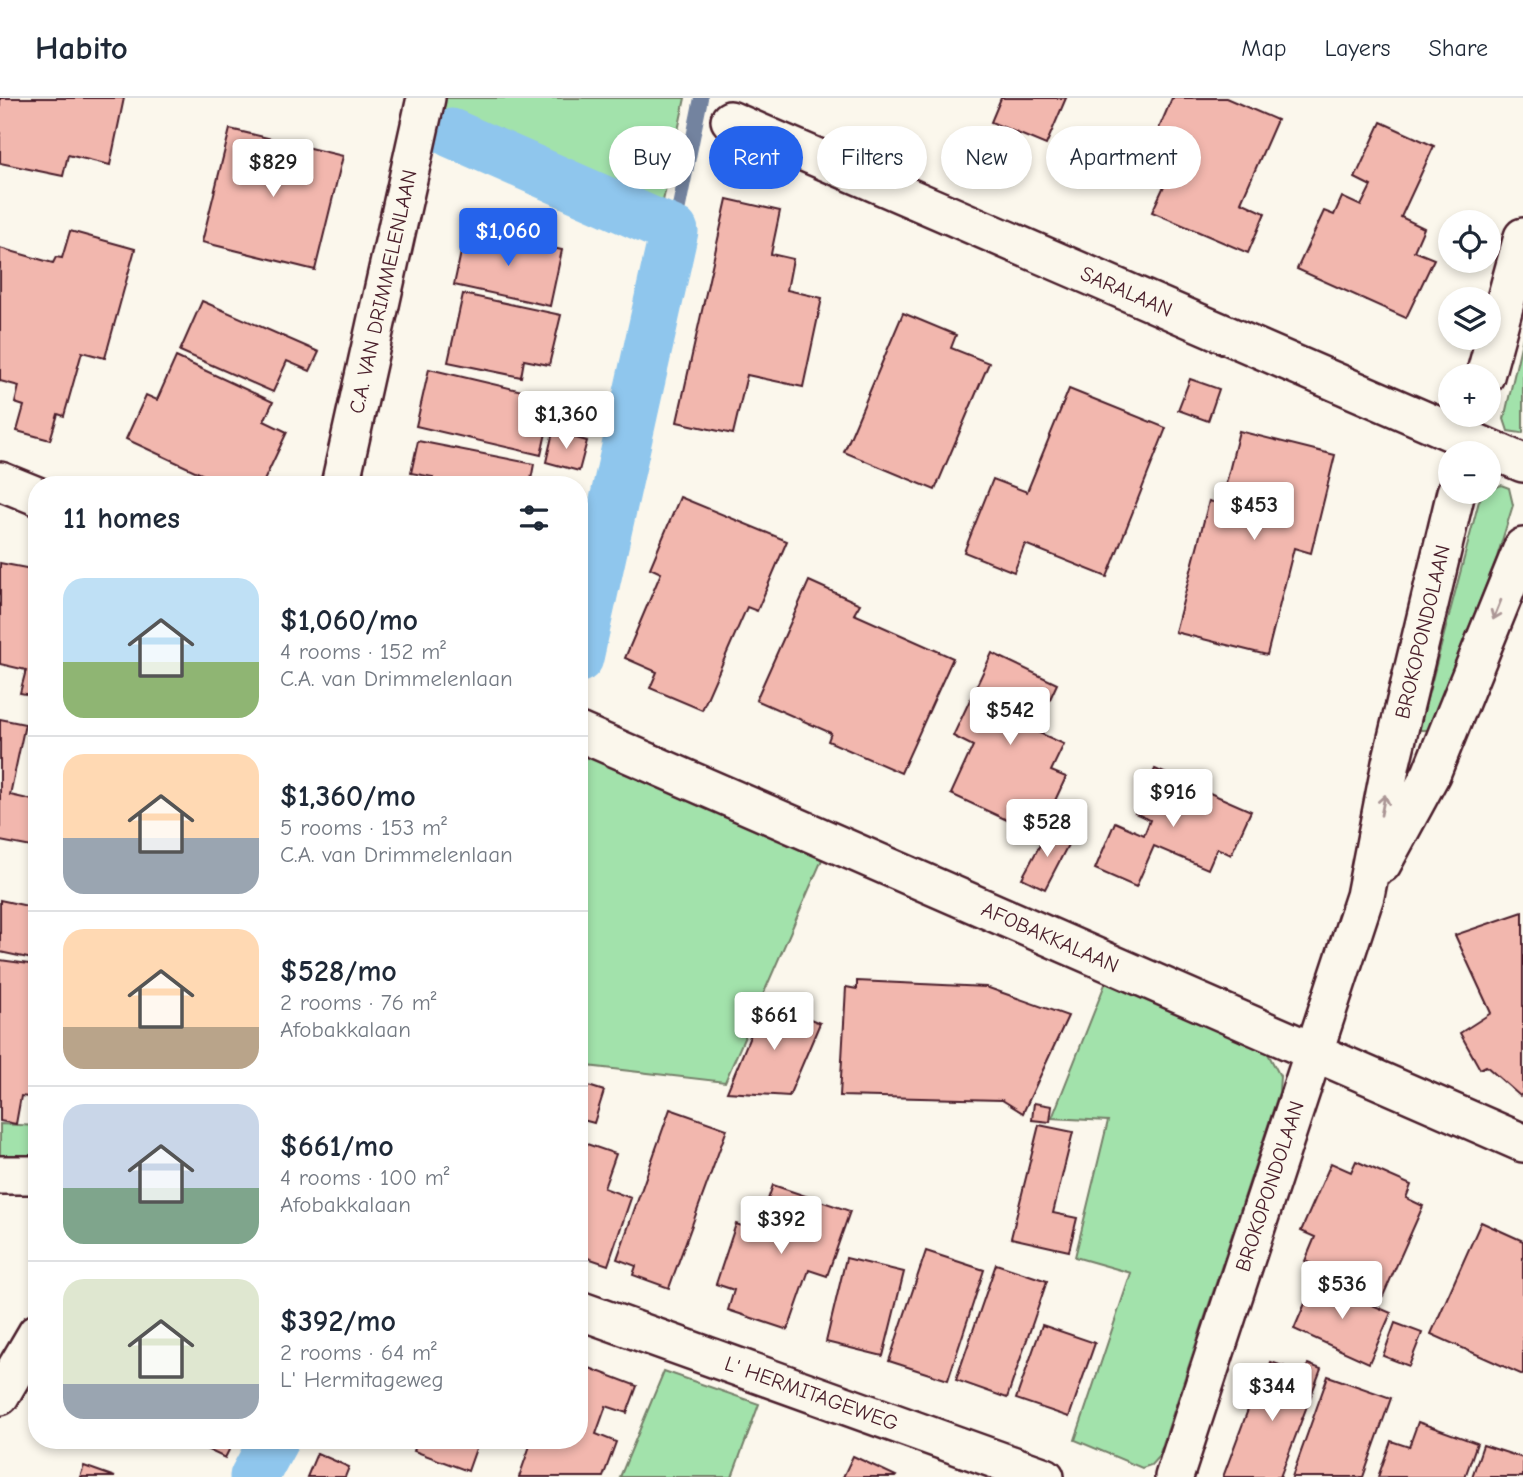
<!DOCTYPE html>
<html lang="en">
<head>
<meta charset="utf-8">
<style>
  :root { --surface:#fff; --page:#f2f2f3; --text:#1f2937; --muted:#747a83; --line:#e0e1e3; --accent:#2563eb }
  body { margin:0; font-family:"Comic Neue",sans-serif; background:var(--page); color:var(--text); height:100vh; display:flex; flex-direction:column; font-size:26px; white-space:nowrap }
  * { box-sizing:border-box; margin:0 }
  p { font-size:23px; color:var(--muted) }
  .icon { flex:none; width:38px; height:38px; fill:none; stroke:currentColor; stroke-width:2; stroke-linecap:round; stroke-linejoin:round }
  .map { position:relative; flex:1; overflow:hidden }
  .panel { position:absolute; left:28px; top:378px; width:560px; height:973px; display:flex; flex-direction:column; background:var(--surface); border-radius:28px; box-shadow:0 4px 10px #0003 }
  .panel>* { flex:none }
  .hud { position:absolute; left:609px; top:28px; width:665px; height:63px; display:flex; gap:14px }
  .controls { position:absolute; left:1438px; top:112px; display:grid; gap:14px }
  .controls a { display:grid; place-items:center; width:63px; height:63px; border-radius:50%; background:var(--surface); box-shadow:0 4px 10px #0003; font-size:35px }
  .price { position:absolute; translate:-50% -60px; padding:0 16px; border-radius:7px; background:#fff; color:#222; font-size:23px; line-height:46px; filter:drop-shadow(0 2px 4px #0008) }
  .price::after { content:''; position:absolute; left:50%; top:42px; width:21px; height:16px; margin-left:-10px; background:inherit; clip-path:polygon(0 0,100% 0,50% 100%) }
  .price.on { background:var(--accent); color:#fff }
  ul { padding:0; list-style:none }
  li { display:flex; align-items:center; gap:21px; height:175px; padding:0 35px }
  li+li { border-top:2px solid var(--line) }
  li span { display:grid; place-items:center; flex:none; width:196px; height:140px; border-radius:21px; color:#555 }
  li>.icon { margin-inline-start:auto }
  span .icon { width:84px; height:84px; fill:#fffc; stroke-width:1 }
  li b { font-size:30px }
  h2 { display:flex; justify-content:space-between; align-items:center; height:84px; padding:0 35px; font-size:30px }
  .chip { padding:0 24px; border-radius:32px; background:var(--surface); box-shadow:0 4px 10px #0003; font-size:24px; line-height:63px }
  .chip.on { background:var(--accent); color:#fff }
  header { display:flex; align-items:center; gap:42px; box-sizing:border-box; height:98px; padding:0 35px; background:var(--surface); border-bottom:2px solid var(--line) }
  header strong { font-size:33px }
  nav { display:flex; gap:38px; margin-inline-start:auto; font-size:24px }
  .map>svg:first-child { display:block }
</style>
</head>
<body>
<header>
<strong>Habito</strong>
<nav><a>Map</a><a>Layers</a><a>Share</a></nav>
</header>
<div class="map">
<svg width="1523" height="1379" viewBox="0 0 1523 1379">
  <rect width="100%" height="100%" fill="#fbf7ec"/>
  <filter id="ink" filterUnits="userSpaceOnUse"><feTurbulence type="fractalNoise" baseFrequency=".0143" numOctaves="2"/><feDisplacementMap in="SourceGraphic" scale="14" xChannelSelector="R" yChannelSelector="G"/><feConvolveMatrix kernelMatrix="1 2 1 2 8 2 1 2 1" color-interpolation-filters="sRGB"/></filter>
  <g filter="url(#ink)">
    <g fill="#a2e2ab" stroke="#76806b" stroke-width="2">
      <polygon points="440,0 685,0 660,117 503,50 502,32 438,11"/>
      <polygon points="1523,239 1523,334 1521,335 1508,333 1504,321"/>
      <polygon points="1501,387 1509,390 1513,407 1497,459 1428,632 1419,632 1479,403 1484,395"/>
      <polygon points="579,647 824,757 725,984 579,967"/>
      <polygon points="1109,876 1266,952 1280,978 1279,994 1159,1358 1151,1367 1142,1370 1075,1342 1131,1175 1075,1159 1108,1023 1052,1020"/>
      <polygon points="0,1026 37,1028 37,1070 0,1069"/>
      <polygon points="664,1273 759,1306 732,1379 620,1379"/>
    </g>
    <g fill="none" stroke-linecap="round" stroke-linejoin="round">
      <polyline stroke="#73839f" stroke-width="14" points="674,133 701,0"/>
      <g stroke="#8fc6ed" stroke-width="49">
        <polyline points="451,35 674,133 579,560"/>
        <polyline points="254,1379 274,1342"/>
      </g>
    </g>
    <g fill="#f2b7ae" stroke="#4a1f2b" stroke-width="2">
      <polygon points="0,0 124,0 110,67 68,57 63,78 0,65"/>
      <polygon points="1001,0 1066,0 1046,47 991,24"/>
      <polygon points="1172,0 1226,0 1277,22 1241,104 1265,115 1248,155 1152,114 1164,88 1139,77"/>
      <polygon points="1381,24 1434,48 1401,119 1424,130 1414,153 1434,161 1406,220 1297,171 1324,113 1334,117 1342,99 1361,108 1371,88 1355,80"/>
      <polygon points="230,31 343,58 315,172 202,144"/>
      <polygon points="727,101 780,113 771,156 793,161 787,192 822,200 803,289 747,277 733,336 677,324"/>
      <polygon points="466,131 562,152 550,208 454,187"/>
      <polygon points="70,133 135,151 105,260 82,254 64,318 58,316 50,342 17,333 24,308 15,305 19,288 0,283 0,150 53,165 56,159 62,160"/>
      <polygon points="463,196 561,217 549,267 524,262 521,279 448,264"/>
      <polygon points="202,203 319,254 310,273 287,263 273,294 180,253"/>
      <polygon points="903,215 956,237 951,250 989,265 935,392 844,354"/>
      <polygon points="176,259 273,304 264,323 287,334 262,387 225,387 126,341 146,297 157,302"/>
      <polygon points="429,271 543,298 537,324 548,326 541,357 416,328"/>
      <polygon points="1190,281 1219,291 1208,323 1178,312"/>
      <polygon points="1069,291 1166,330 1107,479 1025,446 1014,474 964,454 993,381 1027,394"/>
      <polygon points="1239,333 1335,357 1311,455 1294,450 1267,557 1175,534 1209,403 1221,406"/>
      <polygon points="553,334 587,343 579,373 546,364"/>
      <polygon points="418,343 534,366 530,387 431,387 433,379 411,375"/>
      <polygon points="680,399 787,443 757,513 747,509 702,612 650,590 657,574 625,560 661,475 650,470"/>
      <polygon points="0,465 37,472 37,598 20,595 26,572 0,566"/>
      <polygon points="809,483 860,506 854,516 953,560 901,675 828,643 831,635 756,602"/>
      <polygon points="992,555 1057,586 1035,633 1064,646 1051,673 1066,679 1039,737 951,696 973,648 953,638"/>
      <polygon points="0,621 25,626 10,697 37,703 37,750 0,743"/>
      <polygon points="1155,671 1251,713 1231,757 1217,750 1208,771 1154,748 1136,789 1095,771 1115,724 1144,737 1150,722 1135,715"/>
      <polygon points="1049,730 1071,741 1045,791 1022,780"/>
      <polygon points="0,802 37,810 37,862 0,854"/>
      <polygon points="1523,814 1523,995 1520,998 1486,968 1480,971 1460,935 1491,915 1455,837"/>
      <polygon points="0,862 37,867 37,1000 21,998 16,1026 0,1023"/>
      <polygon points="857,883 986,889 1068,918 1023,1015 1002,1002 840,998 846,889 857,891"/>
      <polygon points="765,902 820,925 789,998 727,994"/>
      <polygon points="579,985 604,993 594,1025 579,1021"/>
      <polygon points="1034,1005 1052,1008 1050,1024 1032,1022"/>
      <polygon points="670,1011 727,1031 669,1190 633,1177 636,1168 617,1161"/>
      <polygon points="1039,1027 1073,1034 1053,1115 1077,1120 1069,1153 1011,1140"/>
      <polygon points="581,1044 616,1056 604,1090 631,1100 608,1167 579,1157"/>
      <polygon points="1356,1063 1411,1087 1406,1100 1423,1108 1383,1198 1305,1163 1315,1139 1301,1133 1331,1065 1351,1074"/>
      <polygon points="773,1087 850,1113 827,1178 809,1172 788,1232 728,1212 734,1192 716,1186 736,1126 757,1133"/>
      <polygon points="1481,1124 1523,1143 1523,1277 1431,1236"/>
      <polygon points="926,1153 984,1172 948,1282 889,1263"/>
      <polygon points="846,1160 904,1174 883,1258 826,1244"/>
      <polygon points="996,1166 1047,1183 1007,1300 956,1282"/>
      <polygon points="1315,1182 1391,1215 1369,1265 1294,1231"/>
      <polygon points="1395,1225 1422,1235 1409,1268 1383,1258"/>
      <polygon points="1042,1227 1095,1245 1069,1319 1016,1301"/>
      <polygon points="1271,1264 1305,1276 1308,1266 1321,1271 1280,1379 1223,1379 1252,1301 1257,1302"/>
      <polygon points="579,1266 637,1288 627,1315 606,1308 596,1336 616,1344 603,1379 519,1379 532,1342 579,1342"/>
      <polygon points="1328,1278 1391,1300 1363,1379 1292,1379"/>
      <polygon points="1418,1324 1477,1345 1465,1379 1378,1379 1391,1343 1409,1349"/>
      <polygon points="208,1342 234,1342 225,1360 204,1350"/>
      <polygon points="418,1342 479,1342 468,1373 414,1353"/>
      <polygon points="1483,1347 1523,1360 1523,1379 1472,1379"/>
      <polygon points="317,1355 349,1369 345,1379 307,1379"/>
      <polygon points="853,1358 896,1378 895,1379 843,1379"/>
      <polygon points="84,1368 115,1379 80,1379"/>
    </g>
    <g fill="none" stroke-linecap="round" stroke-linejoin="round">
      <defs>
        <g id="minor">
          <path id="s1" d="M730,22L1523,365"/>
          <polyline points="1485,278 1523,139"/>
          <polyline points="0,383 37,398"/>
          <path id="s2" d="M340,387L426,0"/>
          <path id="s3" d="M579,634L1523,1045"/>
          <polyline points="1382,766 1431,676 1523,449"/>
          <polyline points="0,1077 37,1077"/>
          <path id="s4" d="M579,1212L1045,1379"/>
          <polyline points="0,1298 37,1235"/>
          <path id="s5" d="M1174,1379L1365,798L1391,665L1456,394"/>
        </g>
      </defs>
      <use href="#minor" stroke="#4a1f2b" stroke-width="42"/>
      <use href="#minor" stroke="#fbf7ec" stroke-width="37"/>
    </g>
    <defs><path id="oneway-shaft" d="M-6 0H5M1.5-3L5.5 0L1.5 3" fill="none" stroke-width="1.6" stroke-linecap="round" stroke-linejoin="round" transform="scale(1.75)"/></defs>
    <g stroke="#ab9695">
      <use href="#oneway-shaft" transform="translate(1497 512) rotate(112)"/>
      <use href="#oneway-shaft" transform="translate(1383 707) rotate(-79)"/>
    </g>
  </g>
  <g text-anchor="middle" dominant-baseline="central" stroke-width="5" stroke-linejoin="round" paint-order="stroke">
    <g font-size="21" fill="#4a1f2b" stroke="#fbf7ec">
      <text stroke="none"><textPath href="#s2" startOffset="198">C.A. VAN DRIMMELENLAAN</textPath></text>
      <text stroke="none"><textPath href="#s1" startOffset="432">SARALAAN</textPath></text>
      <text stroke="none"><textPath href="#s5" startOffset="882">BROKOPONDOLAAN</textPath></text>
      <text stroke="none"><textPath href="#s3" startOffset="514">AFOBAKKALAAN</textPath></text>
      <text stroke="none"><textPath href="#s5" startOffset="306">BROKOPONDOLAAN</textPath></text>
      <text stroke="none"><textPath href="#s4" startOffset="247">L' HERMITAGEWEG</textPath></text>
    </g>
  </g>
</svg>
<div class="controls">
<a><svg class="icon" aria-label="locate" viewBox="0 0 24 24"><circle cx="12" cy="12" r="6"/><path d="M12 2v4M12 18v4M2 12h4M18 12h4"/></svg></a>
<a><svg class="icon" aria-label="layers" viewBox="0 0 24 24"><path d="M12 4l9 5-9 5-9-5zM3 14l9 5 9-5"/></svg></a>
<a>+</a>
<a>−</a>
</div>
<b class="price" style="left:273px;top:101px">$829</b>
<b class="price on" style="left:508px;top:170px">$1,060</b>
<b class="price" style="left:566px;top:353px">$1,360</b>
<b class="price" style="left:1254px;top:444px">$453</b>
<b class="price" style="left:1010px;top:649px">$542</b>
<b class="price" style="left:1173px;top:731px">$916</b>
<b class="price" style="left:1047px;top:761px">$528</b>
<b class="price" style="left:774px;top:954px">$661</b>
<b class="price" style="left:781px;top:1158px">$392</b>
<b class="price" style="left:1342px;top:1223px">$536</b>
<b class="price" style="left:1272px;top:1325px">$344</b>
<div class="hud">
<a class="chip">Buy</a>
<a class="chip on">Rent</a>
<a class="chip">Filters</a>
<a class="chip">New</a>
<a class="chip">Apartment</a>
</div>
<section class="panel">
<h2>11 homes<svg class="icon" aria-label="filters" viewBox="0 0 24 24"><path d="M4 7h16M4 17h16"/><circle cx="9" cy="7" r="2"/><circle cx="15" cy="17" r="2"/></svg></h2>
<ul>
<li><span style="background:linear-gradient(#bfe0f5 60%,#8fb573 0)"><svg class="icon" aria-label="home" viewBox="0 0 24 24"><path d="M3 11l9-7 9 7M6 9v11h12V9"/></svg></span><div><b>$1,060/mo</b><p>4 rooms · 152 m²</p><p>C.A. van Drimmelenlaan</p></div></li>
<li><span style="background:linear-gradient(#ffd9b3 60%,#9aa5b1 0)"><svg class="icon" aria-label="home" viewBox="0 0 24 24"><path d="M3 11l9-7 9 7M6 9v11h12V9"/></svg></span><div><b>$1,360/mo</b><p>5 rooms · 153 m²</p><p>C.A. van Drimmelenlaan</p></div></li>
<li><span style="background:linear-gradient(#ffd9b3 70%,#b9a48a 0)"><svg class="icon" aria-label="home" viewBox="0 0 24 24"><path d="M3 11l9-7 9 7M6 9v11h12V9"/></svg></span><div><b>$528/mo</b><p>2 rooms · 76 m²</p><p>Afobakkalaan</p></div></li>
<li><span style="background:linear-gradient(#c9d6e8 60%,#7fa58c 0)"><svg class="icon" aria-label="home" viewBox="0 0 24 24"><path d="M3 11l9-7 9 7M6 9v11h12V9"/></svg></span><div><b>$661/mo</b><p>4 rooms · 100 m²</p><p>Afobakkalaan</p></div></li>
<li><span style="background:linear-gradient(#dfe7d0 75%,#9aa5b1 0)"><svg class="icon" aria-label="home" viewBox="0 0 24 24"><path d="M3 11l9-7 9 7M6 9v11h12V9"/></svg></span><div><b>$392/mo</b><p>2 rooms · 64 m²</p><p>L' Hermitageweg</p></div></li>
</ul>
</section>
</div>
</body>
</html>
